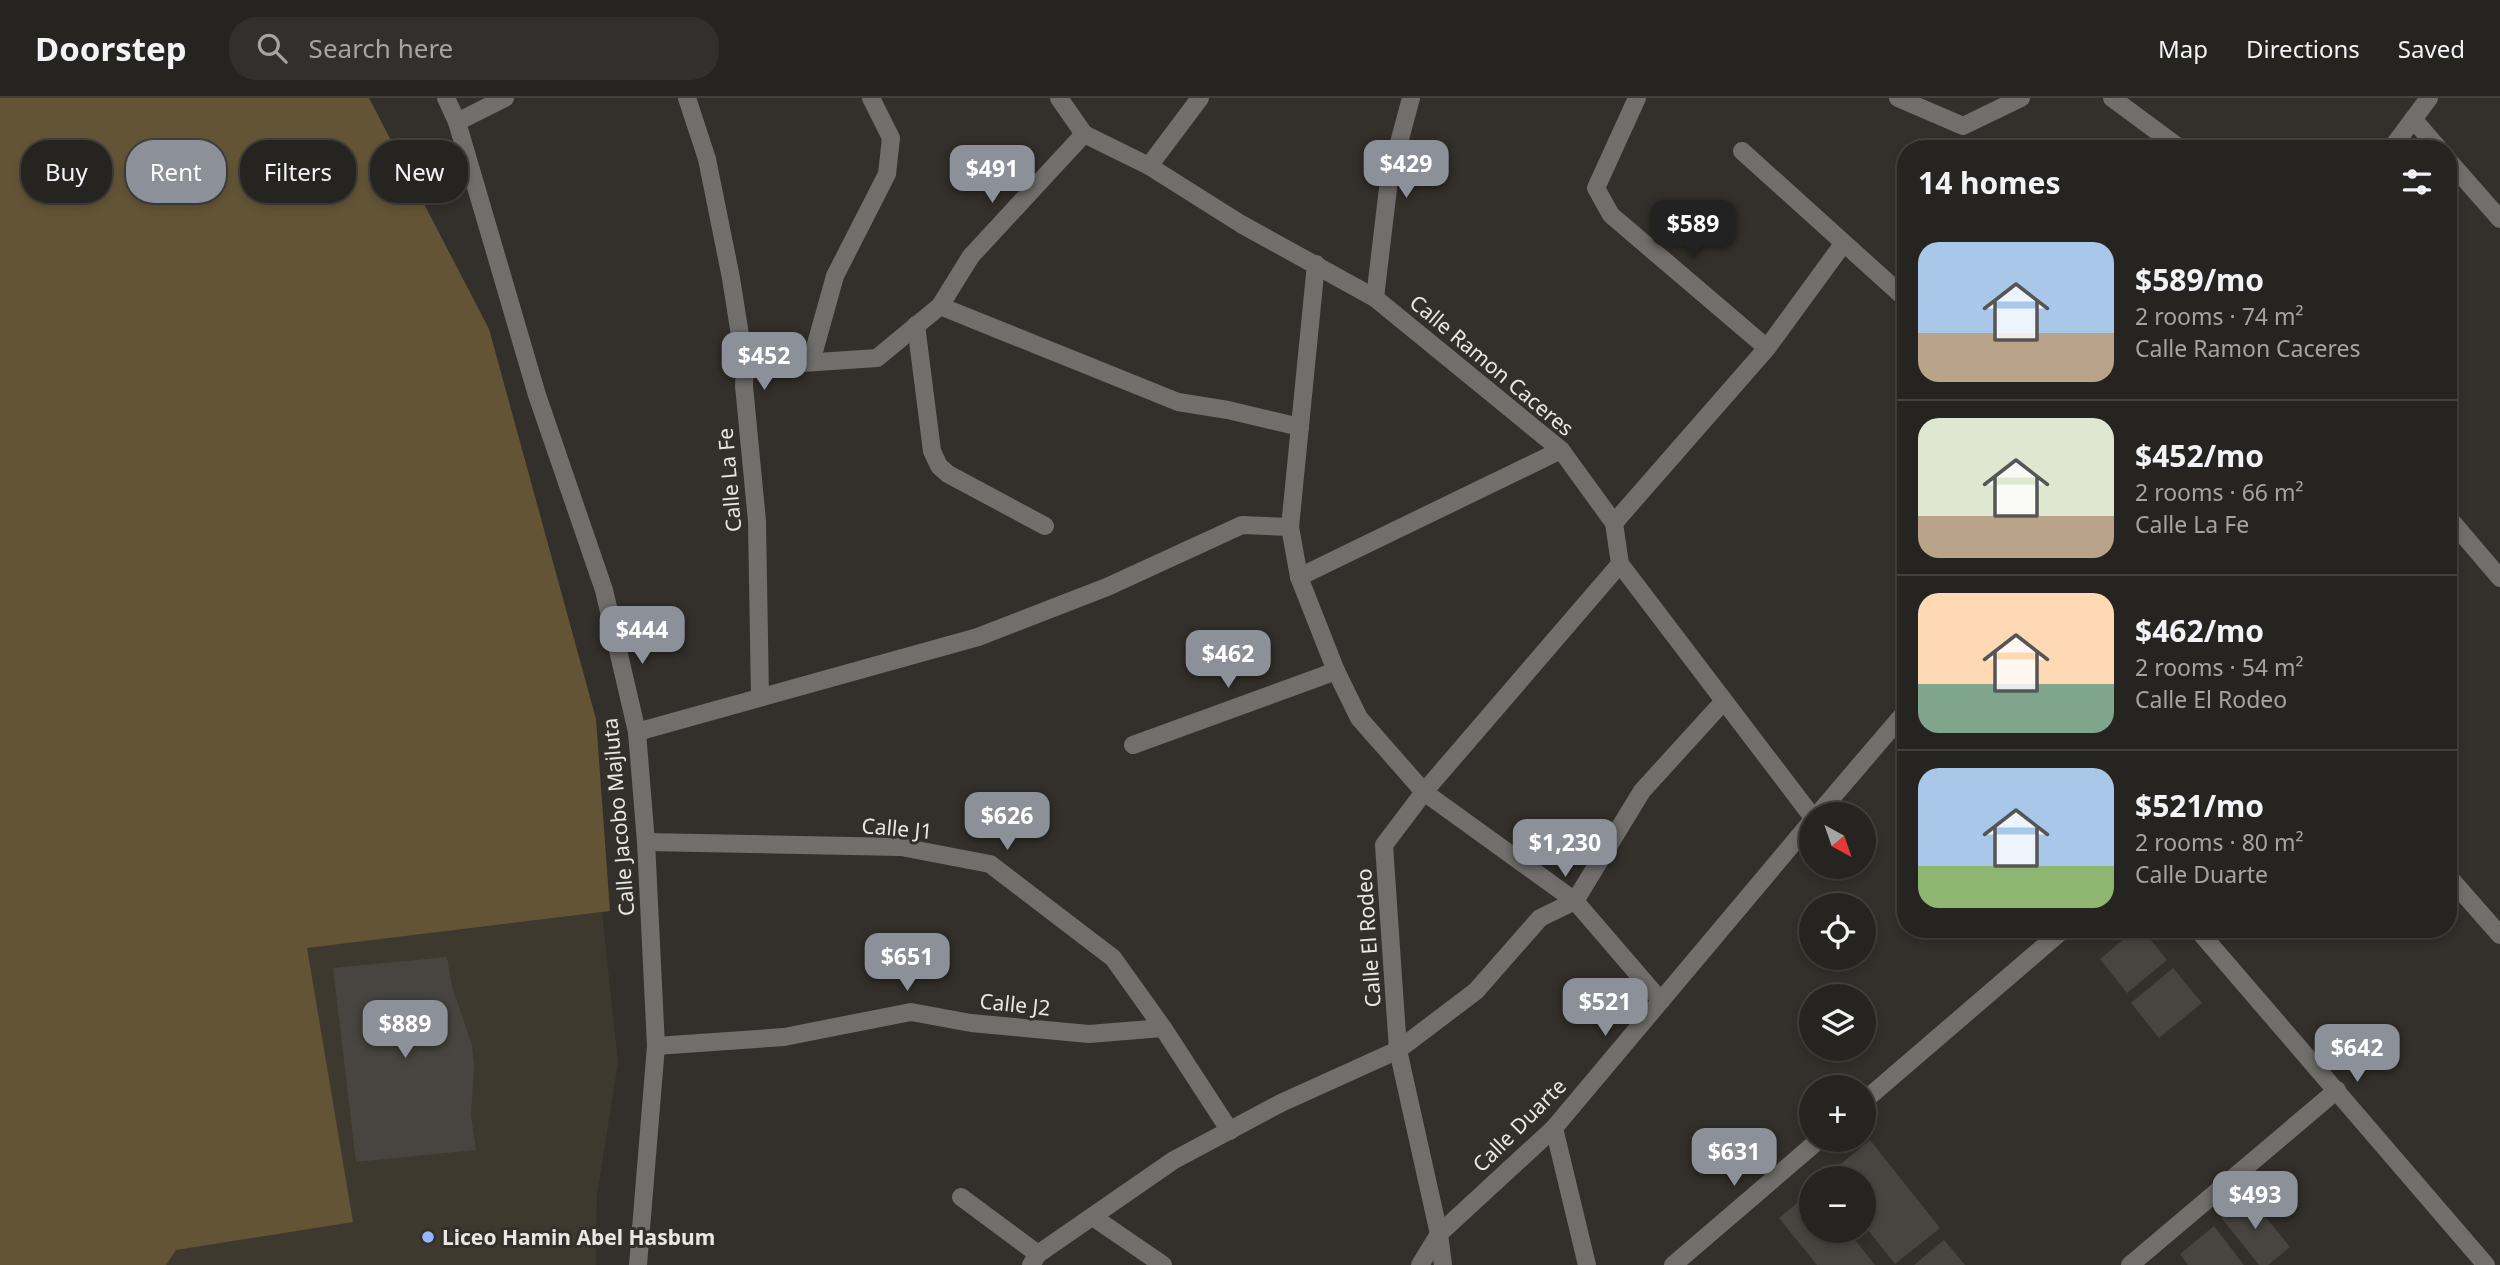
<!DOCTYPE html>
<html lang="en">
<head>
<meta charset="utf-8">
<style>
  :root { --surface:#262420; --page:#32302d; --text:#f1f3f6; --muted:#a4a4a5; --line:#42413e; --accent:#8c9099 }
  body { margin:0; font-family:"Noto Sans",sans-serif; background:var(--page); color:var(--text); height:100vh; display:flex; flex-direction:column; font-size:26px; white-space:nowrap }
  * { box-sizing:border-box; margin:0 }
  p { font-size:23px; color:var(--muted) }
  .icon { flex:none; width:38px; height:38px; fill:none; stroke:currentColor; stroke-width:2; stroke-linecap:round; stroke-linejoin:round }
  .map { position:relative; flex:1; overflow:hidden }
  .sheet { position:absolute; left:1897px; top:42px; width:560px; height:798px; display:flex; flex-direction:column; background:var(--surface); border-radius:28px; box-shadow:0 4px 10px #0003,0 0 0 2px var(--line) }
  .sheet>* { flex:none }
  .top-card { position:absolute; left:21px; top:42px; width:665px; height:63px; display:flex; gap:14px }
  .needle { width:46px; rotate:140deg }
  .buttons { position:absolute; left:1799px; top:704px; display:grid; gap:14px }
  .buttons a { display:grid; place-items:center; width:77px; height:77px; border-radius:50%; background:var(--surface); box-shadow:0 4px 10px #0003,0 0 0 2px var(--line); font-size:35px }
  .price { position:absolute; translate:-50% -60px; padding:0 16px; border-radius:14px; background:var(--accent); color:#fff; font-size:23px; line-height:46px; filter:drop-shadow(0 2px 4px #0008) }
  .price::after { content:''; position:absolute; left:50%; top:42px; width:21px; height:16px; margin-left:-10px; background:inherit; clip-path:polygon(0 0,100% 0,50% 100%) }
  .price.selected { background:#222; color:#fff }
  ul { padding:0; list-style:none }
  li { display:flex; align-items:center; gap:21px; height:175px; padding:0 21px }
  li+li { border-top:2px solid var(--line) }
  li span { display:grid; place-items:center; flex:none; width:196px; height:140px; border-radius:21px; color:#555 }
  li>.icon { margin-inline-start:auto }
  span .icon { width:84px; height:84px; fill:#fffc; stroke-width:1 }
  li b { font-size:30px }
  h2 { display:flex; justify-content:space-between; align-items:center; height:84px; padding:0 21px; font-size:30px }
  .tag { padding:0 24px; border-radius:28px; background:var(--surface); box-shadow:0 4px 10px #0003,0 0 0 2px var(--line); font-size:24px; line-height:63px }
  .tag.selected { background:var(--accent); color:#fff }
  header { display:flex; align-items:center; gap:42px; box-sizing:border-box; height:98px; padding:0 35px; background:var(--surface); border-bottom:2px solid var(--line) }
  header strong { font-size:33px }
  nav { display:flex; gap:38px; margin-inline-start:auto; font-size:24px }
  .search { width:490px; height:63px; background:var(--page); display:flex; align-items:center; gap:18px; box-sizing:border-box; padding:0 24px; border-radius:28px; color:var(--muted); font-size:26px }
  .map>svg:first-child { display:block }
</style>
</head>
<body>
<header>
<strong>Doorstep</strong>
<div class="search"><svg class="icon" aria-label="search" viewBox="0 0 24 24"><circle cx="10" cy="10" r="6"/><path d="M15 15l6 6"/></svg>Search here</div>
<nav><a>Map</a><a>Directions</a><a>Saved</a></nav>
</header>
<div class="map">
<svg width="2500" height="1167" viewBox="0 0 2500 1167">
  <rect width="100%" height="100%" fill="#33302b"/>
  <polygon fill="#3e392e" points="602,814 618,965 597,1096 596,1167 162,1167 306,850"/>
  <polygon fill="#635436" points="0,0 369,0 489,231 596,621 610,813 307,850 353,1124 176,1152 166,1167 0,1167"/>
  <g fill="#484540">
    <polygon points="2136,831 2142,831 2167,862 2127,895 2100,861"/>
    <polygon points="447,859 452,889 472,947 474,967 471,1017 476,1052 356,1064 333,870"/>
    <polygon points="2173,870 2202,905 2159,940 2131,905"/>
    <polygon points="1870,1042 1940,1130 1895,1166 1864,1127 1864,1080 1824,1080"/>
    <polygon points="1811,1094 1811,1132 1847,1132 1875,1167 1817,1167 1779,1120"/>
    <polygon points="2247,1096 2290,1149 2268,1167 2259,1167 2220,1118"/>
    <polygon points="2214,1128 2244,1167 2188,1167 2180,1156"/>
    <polygon points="1944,1142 1965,1167 1914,1167"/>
  </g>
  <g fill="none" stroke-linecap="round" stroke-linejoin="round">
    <g stroke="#706f6c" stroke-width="18">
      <polyline points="446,0 457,24 537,297 604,492 637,634 646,744 656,948 638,1167"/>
      <polyline points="687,0 707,61 731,180 745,269 744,288 757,423 760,599"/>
      <polyline points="1059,0 1084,36 1149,68 1241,126 1375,200 1561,352 1614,425 1620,466 1811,717"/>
      <polyline points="1637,0 1596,90 1611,117 1767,250"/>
      <polyline points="1898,0 1963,28 2021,0"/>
      <polyline points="2112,0 2181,51"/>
      <polyline points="2413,21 2439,51"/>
      <polyline points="457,24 505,0"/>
      <polyline points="2391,51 2429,0"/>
      <polyline points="1742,53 1906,201"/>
      <polyline points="2448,62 2500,121"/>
      <polyline points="1149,68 1200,0"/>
      <polyline points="1316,166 1290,429 1299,479 1336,573 1359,620 1424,694 1575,803 1661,903"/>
      <polyline points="1375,200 1389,82 1411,0"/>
      <polyline points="940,208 971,158 1084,36"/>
      <polyline points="916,227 932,353 939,368 948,376 1045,428"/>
      <polyline points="811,264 835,178 887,76 891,40 871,0"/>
      <polyline points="745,269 877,260 940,208 1178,304 1228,312 1300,329"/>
      <polyline points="2448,419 2500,480"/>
      <polyline points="1614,425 1767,250 1843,146"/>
      <polyline points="1299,479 1561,352"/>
      <polyline points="637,634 978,539 1107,489 1242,427 1290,429"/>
      <polyline points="1133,647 1336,573"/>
      <polyline points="1818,716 1906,613"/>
      <polyline points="646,744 901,749 990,766 1113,860 1163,930 1230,1033"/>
      <polyline points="2448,778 2500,837"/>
      <polyline points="2197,831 2486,1167"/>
      <polyline points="656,948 784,939 911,914 971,925 1089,936 1163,930"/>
      <polyline points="1864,1003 2064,831"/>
      <polyline points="1554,1030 1587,1167"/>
      <polyline points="961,1099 1038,1156"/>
      <polyline points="1093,1119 1163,1167"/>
      <polyline points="1031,1167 1038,1156 1174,1062 1281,1005 1398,952 1476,893 1540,820 1575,803 1642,693 1723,604"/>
      <polyline points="1420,1167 1439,1136 1554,1030 1811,724"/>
      <polyline points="1443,1167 1439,1136 1398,952 1384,747 1424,694 1620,466"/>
      <polyline points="1673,1167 1820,1041"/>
      <polyline points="2130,1167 2337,992"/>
    </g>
  </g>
  <circle fill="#94b7fd" stroke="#33302b" stroke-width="2.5" cx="428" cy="1139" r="7"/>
  <g text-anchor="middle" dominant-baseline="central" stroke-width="6" stroke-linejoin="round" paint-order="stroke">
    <g font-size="21" fill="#e9e7e4" stroke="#33302b">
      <text transform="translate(1492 267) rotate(40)">Calle Ramon Caceres</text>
      <text transform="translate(729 382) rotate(-95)">Calle La Fe</text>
      <text transform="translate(618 719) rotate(-95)">Calle Jacobo Majluta</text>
      <text transform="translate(897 730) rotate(5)">Calle J1</text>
      <text transform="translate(1368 840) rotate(-94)">Calle El Rodeo</text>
      <text transform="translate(1015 906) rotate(6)">Calle J2</text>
      <text transform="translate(1519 1027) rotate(-45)">Calle Duarte</text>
    </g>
    <g font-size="21" font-weight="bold" fill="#e9e7e4" stroke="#33302b" text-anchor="start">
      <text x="442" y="1139">Liceo Hamin Abel Hasbum</text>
    </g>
  </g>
</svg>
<div class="buttons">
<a><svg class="needle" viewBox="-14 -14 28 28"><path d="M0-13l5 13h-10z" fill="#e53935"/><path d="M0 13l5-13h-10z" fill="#a4a4a5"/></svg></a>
<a><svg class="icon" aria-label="locate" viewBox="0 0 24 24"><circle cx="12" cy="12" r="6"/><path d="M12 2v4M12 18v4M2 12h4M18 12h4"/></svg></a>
<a><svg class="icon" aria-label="layers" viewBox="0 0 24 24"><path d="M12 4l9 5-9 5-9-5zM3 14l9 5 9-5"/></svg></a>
<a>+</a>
<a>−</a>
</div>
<b class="price" style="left:1406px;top:102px">$429</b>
<b class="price" style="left:992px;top:107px">$491</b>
<b class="price selected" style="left:1693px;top:162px">$589</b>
<b class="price" style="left:764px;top:294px">$452</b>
<b class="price" style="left:642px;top:568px">$444</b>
<b class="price" style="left:1228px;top:592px">$462</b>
<b class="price" style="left:1007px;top:754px">$626</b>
<b class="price" style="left:1565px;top:781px">$1,230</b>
<b class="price" style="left:907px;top:895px">$651</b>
<b class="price" style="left:1605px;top:940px">$521</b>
<b class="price" style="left:405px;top:962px">$889</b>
<b class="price" style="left:2357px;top:986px">$642</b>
<b class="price" style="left:1734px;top:1090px">$631</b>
<b class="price" style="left:2255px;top:1133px">$493</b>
<div class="top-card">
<a class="tag">Buy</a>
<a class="tag selected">Rent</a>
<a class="tag">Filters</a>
<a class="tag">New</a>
</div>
<section class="sheet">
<h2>14 homes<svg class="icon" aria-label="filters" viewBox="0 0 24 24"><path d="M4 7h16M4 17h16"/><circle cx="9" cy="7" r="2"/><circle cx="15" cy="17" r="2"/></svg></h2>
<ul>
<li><span style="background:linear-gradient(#a9c7e8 65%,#b9a48a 0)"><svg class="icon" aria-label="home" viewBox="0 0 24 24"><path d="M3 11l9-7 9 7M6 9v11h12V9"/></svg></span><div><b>$589/mo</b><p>2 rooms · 74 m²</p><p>Calle Ramon Caceres</p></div></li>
<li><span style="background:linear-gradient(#dfe7d0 70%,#b9a48a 0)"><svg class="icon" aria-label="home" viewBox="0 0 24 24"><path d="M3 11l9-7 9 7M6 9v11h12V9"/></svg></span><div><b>$452/mo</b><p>2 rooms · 66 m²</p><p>Calle La Fe</p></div></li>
<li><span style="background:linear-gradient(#ffd9b3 65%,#7fa58c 0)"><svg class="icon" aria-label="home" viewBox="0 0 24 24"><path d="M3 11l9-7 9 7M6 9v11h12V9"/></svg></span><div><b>$462/mo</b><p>2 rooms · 54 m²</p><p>Calle El Rodeo</p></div></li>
<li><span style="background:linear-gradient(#a9c7e8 70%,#8fb573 0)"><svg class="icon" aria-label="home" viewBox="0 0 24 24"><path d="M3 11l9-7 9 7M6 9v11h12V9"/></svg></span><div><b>$521/mo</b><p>2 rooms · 80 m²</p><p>Calle Duarte</p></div></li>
</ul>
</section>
</div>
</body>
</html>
